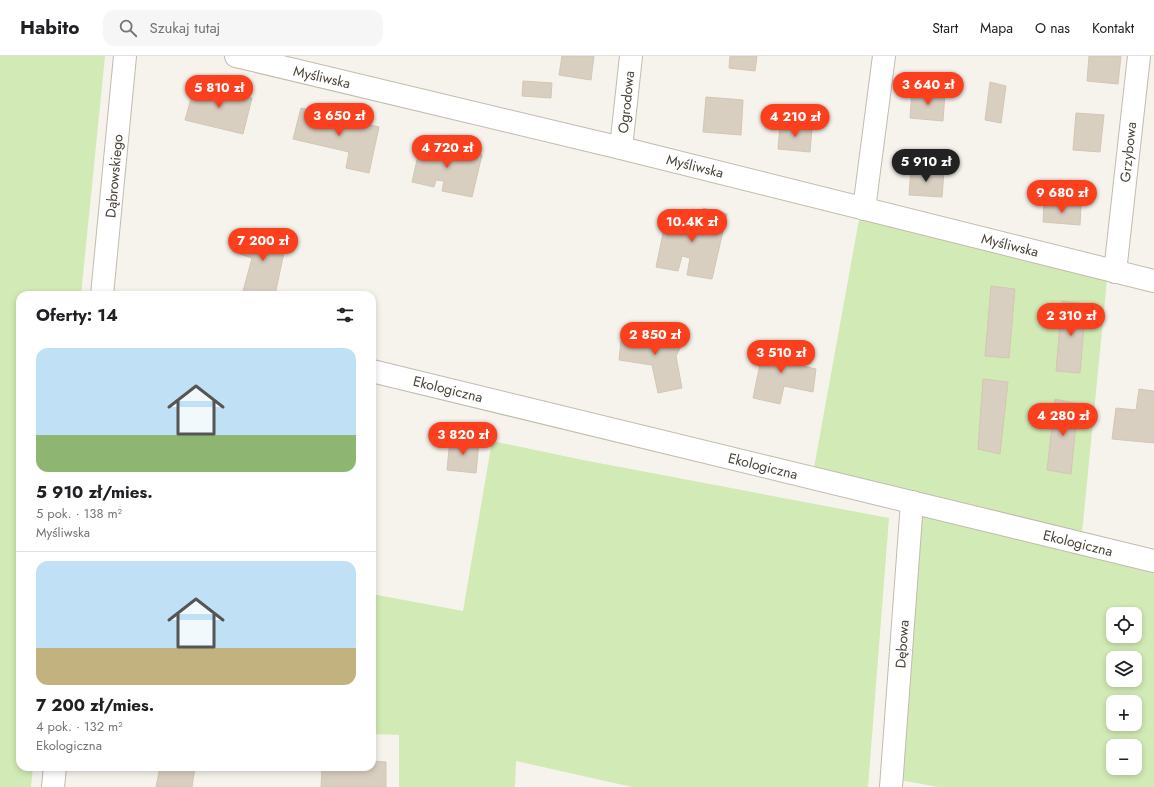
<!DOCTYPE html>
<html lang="pl">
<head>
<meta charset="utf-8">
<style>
  :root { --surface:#fff; --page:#f6f6f6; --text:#202124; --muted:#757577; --line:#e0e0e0; --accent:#fc3f1d }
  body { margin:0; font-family:Jost,sans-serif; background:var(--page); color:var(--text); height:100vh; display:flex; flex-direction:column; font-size:15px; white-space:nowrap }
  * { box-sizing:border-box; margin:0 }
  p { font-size:13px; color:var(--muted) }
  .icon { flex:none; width:22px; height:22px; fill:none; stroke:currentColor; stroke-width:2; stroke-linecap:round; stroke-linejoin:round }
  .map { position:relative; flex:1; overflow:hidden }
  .panel { position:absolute; left:16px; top:235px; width:360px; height:480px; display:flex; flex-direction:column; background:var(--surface); border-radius:12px; box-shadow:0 2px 6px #0003 }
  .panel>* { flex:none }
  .controls { position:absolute; left:1106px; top:551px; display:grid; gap:8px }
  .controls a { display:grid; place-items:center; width:36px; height:36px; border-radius:8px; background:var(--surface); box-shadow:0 2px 6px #0003; font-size:20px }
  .price { position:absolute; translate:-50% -34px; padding:0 9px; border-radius:14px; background:var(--accent); color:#fff; font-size:13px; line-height:26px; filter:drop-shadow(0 1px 2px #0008) }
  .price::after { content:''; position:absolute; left:50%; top:24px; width:12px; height:9px; margin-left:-6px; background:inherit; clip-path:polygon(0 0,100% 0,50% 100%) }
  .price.current { background:#222; color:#fff }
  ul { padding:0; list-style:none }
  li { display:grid; align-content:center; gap:8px; height:212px; padding:0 20px }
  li+li { border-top:1px solid var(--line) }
  li span { display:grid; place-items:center; height:124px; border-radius:12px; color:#555 }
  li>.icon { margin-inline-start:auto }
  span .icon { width:72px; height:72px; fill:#fffc; stroke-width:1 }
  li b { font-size:17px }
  h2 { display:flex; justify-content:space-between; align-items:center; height:48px; padding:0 20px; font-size:17px }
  header { display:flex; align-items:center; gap:24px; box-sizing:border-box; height:56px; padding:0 20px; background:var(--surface); border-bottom:1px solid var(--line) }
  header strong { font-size:19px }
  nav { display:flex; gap:22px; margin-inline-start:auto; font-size:14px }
  .search { width:280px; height:36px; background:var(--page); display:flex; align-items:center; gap:10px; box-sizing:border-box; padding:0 14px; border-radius:12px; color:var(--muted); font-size:15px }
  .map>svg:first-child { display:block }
</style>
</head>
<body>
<header>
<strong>Habito</strong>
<div class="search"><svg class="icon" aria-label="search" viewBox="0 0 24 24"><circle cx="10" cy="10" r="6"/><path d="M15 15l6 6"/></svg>Szukaj tutaj</div>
<nav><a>Start</a><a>Mapa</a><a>O nas</a><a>Kontakt</a></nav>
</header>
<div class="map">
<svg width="1154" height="731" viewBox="0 0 1154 731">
  <rect width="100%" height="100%" fill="#f6f3ec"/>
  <g fill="#d2eab5" fill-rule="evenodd">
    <polygon points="0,0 105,0 81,239 20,239 20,711 33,711 31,731 0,731"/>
    <polygon points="860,158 1108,214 1081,487 814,412"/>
    <polygon points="492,385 583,404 889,462 868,731 632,731 516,705 515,731 399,731 399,679 372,678 372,538 463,555"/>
    <path d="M912,446L1154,506V731H938L900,724ZM1113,558H1135V580H1113ZM1113,602H1135V624H1113ZM1113,646H1135V668H1113ZM1113,690H1135V712H1113Z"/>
  </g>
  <g fill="#d8cfc1" stroke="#d3c7b4">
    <polygon points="562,0 594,0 591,24 559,19"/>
    <polygon points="730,0 757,0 755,15 729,12"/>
    <polygon points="1089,0 1121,0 1118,28 1087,25"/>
    <polygon points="523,25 552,27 551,42 522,40"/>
    <polygon points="990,26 1006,30 1001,67 985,64"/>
    <polygon points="195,28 252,42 243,78 185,64"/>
    <polygon points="912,34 945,37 943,65 910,62"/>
    <polygon points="706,41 743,44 741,79 703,76"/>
    <polygon points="301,52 379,71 369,117 346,112 349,96 293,83"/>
    <polygon points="1076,57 1104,59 1100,96 1073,94"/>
    <polygon points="780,69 812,72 810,96 778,93"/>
    <polygon points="422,82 441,87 440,94 459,99 461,93 482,99 472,141 442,135 444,125 436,124 434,131 412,126"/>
    <polygon points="911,112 944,115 942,141 909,139"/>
    <polygon points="1044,147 1081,150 1080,169 1043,166"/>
    <polygon points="703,152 727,158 712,223 687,219 690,202 682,200 678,215 656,211 667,158 691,163 690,171 697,172"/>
    <polygon points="245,172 287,182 275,239 242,239 252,202 240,198"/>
    <polygon points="991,230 1015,233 1009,302 985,300"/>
    <polygon points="1062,245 1086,248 1080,317 1056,315"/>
    <polygon points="664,268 684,285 676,300 682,332 658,337 652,309 619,304 622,275 653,282"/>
    <polygon points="765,284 791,291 788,306 816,313 813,336 784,330 780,348 753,342"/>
    <polygon points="983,323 1008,326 1000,398 978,393"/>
    <polygon points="1139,333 1154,335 1154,387 1112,383 1116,352 1136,354"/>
    <polygon points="1055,343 1078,348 1071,418 1047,414"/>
    <polygon points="450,383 479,386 476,417 447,414"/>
    <polygon points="372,705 386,706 386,731 321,731 322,711 372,711"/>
    <polygon points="160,711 195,711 192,731 156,731"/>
  </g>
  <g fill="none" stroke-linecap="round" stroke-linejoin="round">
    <defs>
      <g id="minor">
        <polyline points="236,0 621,92 1154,225"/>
        <polyline points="621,92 631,0"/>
        <polyline points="864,153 884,0"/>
        <polyline points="1115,216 1139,0"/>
        <polyline points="102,239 125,0"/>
        <polyline points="372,315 1154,505"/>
        <polyline points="53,731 55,711"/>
        <polyline points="891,731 912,446"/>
      </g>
    </defs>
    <use href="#minor" stroke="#c2bbae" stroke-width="24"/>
    <use href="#minor" stroke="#fff" stroke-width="22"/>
  </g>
  <g text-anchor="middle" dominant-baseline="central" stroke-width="3" stroke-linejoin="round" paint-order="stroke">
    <g font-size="14" fill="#4b4439" stroke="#fff">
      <text transform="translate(322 21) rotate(13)">Myśliwska</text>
      <text transform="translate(626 46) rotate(-84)">Ogrodowa</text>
      <text transform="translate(1128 96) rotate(-84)">Grzybowa</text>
      <text transform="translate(695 110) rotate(14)">Myśliwska</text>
      <text transform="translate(114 120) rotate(-85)">Dąbrowskiego</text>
      <text transform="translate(1010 189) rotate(14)">Myśliwska</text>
      <text transform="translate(448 333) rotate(14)">Ekologiczna</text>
      <text transform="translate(763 410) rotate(14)">Ekologiczna</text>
      <text transform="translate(1078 487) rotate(14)">Ekologiczna</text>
      <text transform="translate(902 588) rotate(-86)">Dębowa</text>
    </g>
  </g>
</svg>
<div class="controls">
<a><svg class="icon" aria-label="locate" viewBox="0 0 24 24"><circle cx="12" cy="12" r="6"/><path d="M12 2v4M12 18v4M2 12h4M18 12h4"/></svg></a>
<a><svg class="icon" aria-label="layers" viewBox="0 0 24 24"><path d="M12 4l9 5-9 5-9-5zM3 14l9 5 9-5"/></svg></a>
<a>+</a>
<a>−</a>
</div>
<b class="price" style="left:928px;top:50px">3 640 zł</b>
<b class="price" style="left:219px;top:53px">5 810 zł</b>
<b class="price" style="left:339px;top:81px">3 650 zł</b>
<b class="price" style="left:795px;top:82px">4 210 zł</b>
<b class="price" style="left:447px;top:113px">4 720 zł</b>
<b class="price current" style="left:926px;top:127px">5 910 zł</b>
<b class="price" style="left:1062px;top:158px">9 680 zł</b>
<b class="price" style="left:692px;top:187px">10.4K zł</b>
<b class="price" style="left:263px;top:206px">7 200 zł</b>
<b class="price" style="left:1071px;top:281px">2 310 zł</b>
<b class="price" style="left:655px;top:300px">2 850 zł</b>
<b class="price" style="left:781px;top:318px">3 510 zł</b>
<b class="price" style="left:1063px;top:381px">4 280 zł</b>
<b class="price" style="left:463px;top:400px">3 820 zł</b>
<section class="panel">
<h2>Oferty: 14<svg class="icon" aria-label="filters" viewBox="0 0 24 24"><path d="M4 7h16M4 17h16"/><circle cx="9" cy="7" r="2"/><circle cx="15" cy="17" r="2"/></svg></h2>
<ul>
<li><span style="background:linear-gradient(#bfe0f5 70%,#8fb573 0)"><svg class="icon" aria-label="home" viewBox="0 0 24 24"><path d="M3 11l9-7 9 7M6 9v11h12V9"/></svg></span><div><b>5 910 zł/mies.</b><p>5 pok. · 138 m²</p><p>Myśliwska</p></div></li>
<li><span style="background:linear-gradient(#bfe0f5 70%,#c2b280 0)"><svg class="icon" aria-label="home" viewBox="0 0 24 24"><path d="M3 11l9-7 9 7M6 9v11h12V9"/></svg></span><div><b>7 200 zł/mies.</b><p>4 pok. · 132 m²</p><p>Ekologiczna</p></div></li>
</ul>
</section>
</div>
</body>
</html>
